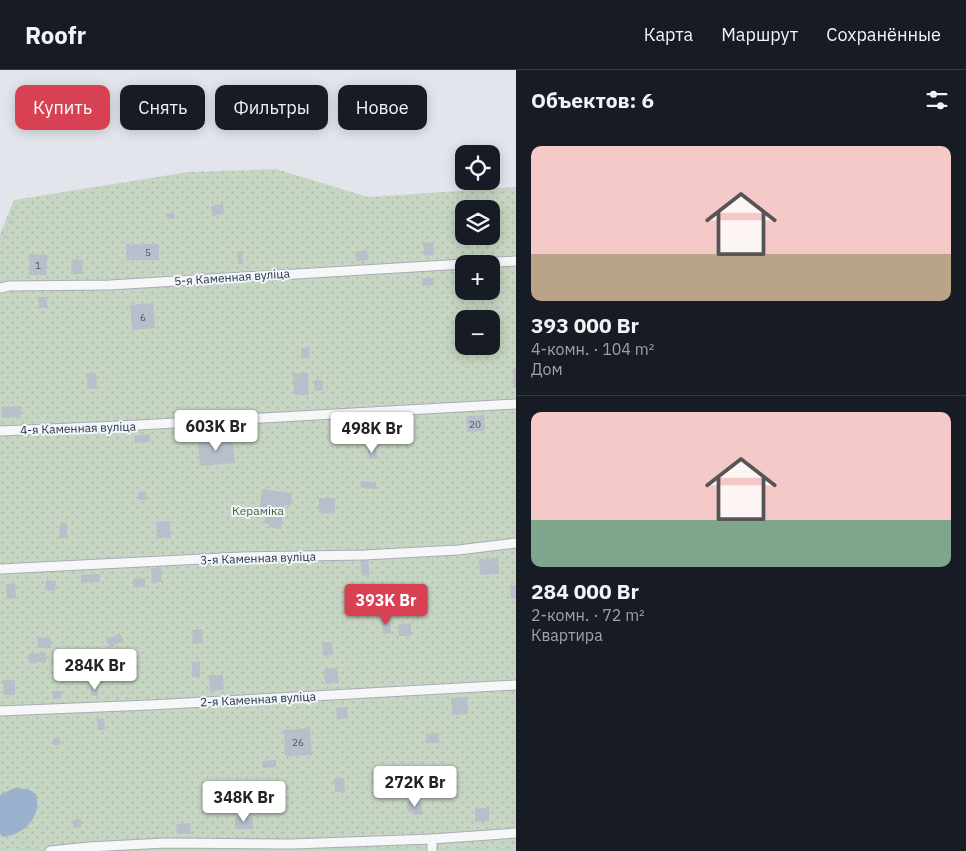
<!DOCTYPE html>
<html lang="ru">
<head>
<meta charset="utf-8">
<style>
  :root { --surface:#171b24; --page:#20242c; --text:#f1f3f6; --muted:#9ea1a6; --line:#363941; --accent:#d84053 }
  body { margin:0; font-family:"IBM Plex Sans",sans-serif; background:var(--page); color:var(--text); height:100vh; display:flex; flex-direction:column; font-size:19px; white-space:nowrap }
  * { box-sizing:border-box; margin:0 }
  p { font-size:16px; color:var(--muted) }
  .icon { flex:none; width:28px; height:28px; fill:none; stroke:currentColor; stroke-width:2; stroke-linecap:round; stroke-linejoin:round }
  .map { position:relative; flex:1; overflow:hidden }
  .panel { display:flex; flex-direction:column; background:var(--surface); width:450px }
  .panel>* { flex:none }
  .banner { position:absolute; left:15px; top:15px; width:425px; height:45px; display:flex; gap:10px }
  .buttons { position:absolute; left:455px; top:75px; display:grid; gap:10px }
  .buttons a { display:grid; place-items:center; width:45px; height:45px; border-radius:10px; background:var(--surface); box-shadow:0 2px 12px #0003; font-size:25px }
  .price { position:absolute; translate:-50% -42px; padding:0 11px; border-radius:5px; background:#fff; color:#222; font-size:16px; line-height:32px; filter:drop-shadow(0 1px 2px #0008) }
  .price::after { content:''; position:absolute; left:50%; top:30px; width:15px; height:11px; margin-left:-8px; background:inherit; clip-path:polygon(0 0,100% 0,50% 100%) }
  .price.on { background:var(--accent); color:#fff }
  ul { padding:0; list-style:none }
  li { display:grid; align-content:center; gap:10px; height:265px; padding:0 15px }
  li+li { border-top:1px solid var(--line) }
  li span { display:grid; place-items:center; height:155px; border-radius:10px; color:#555 }
  li>.icon { margin-inline-start:auto }
  span .icon { width:90px; height:90px; fill:#fffc; stroke-width:1 }
  li b { font-size:21px }
  h2 { display:flex; justify-content:space-between; align-items:center; height:60px; padding:0 15px; font-size:21px }
  .tag { padding:0 18px; border-radius:10px; background:var(--surface); box-shadow:0 2px 12px #0003; font-size:18px; line-height:45px }
  .tag.on { background:var(--accent); color:#fff }
  header { display:flex; align-items:center; gap:30px; box-sizing:border-box; height:70px; padding:0 25px; background:var(--surface); border-bottom:1px solid var(--line) }
  header strong { font-size:24px }
  nav { display:flex; gap:28px; margin-inline-start:auto; font-size:18px }
  main { display:flex; flex:1; min-height:0 }
  .map>svg:first-child { display:block }
</style>
</head>
<body>
<header>
<strong>Roofr</strong>
<nav><a>Карта</a><a>Маршрут</a><a>Сохранённые</a></nav>
</header>
<main>
<div class="map">
<svg width="516" height="781" viewBox="0 0 516 781">
  <defs>
    <pattern id="grass-dots" width="8" height="8" patternUnits="userSpaceOnUse" patternTransform="scale(1.25)"><rect width="8" height="8" fill="#c7d6c3"/><path d="M2 2h.1M6 6h.1" fill="none" stroke="#abb8a9" stroke-width="1.8" stroke-linecap="round"/></pattern>
  </defs>
  <rect width="100%" height="100%" fill="#e2e6ec"/>
  <path fill="url(#grass-dots)" fill-rule="evenodd" d="M276,99L368,127L516,117V781H0V164L14,130L188,102ZM464,139H491V166H464ZM464,194H491V221H464ZM464,249H491V276H464Z"/>
  <path fill="#9bb2ce" d="M14,718L28,719L36,724C42,747 25,764 3,767L0,764V725Z"/>
  <g fill="#b9bfca">
    <polygon points="223,134 224,144 212,146 211,136"/>
    <polygon points="166,143 175,144 174,149 166,148"/>
    <polygon points="433,172 434,185 424,186 423,173"/>
    <rect x="126" y="174" width="33" height="16"/>
    <polygon points="367,180 368,190 356,191 355,182"/>
    <polygon points="242,181 243,194 238,194 237,182"/>
    <polygon points="29,184 47,185 46,205 29,205"/>
    <polygon points="72,189 83,190 82,204 71,204"/>
    <polygon points="422,208 434,208 434,215 422,216"/>
    <polygon points="38,227 47,227 47,238 39,238"/>
    <polygon points="153,233 155,258 132,260 130,235"/>
    <polygon points="301,278 309,278 310,288 301,288"/>
    <rect x="513" y="298" width="3" height="20"/>
    <polygon points="86,303 96,303 97,318 88,319"/>
    <polygon points="293,303 308,303 309,325 294,325"/>
    <polygon points="314,310 322,310 323,320 315,321"/>
    <polygon points="21,336 21,347 2,348 1,337"/>
    <polygon points="484,345 485,361 467,362 466,346"/>
    <polygon points="390,355 391,361 380,362 379,356"/>
    <polygon points="150,364 150,372 135,373 134,366"/>
    <polygon points="233,368 235,393 200,396 198,371"/>
    <polygon points="376,378 377,388 369,389 368,379"/>
    <polygon points="360,411 376,412 376,419 361,418"/>
    <polygon points="262,419 292,423 291,436 284,435 281,459 269,457 269,454 264,453 266,444 259,443"/>
    <rect x="138" y="422" width="8" height="8"/>
    <rect x="319" y="428" width="16" height="15"/>
    <polygon points="170,451 171,468 157,468 156,452"/>
    <polygon points="60,453 67,453 67,468 59,468"/>
    <polygon points="498,488 499,504 480,505 479,489"/>
    <polygon points="368,489 370,505 362,506 360,490"/>
    <polygon points="151,498 161,498 162,512 152,513"/>
    <polygon points="100,504 100,512 81,513 81,505"/>
    <polygon points="145,508 145,517 133,517 133,509"/>
    <polygon points="46,510 56,511 55,521 45,520"/>
    <polygon points="6,514 15,514 16,528 7,529"/>
    <polygon points="510,515 516,515 516,528 511,529"/>
    <polygon points="390,549 391,563 383,564 382,550"/>
    <polygon points="411,553 411,566 399,566 399,554"/>
    <polygon points="202,559 203,573 193,574 192,560"/>
    <polygon points="119,563 124,570 110,578 106,570"/>
    <rect x="38" y="568" width="13" height="10"/>
    <polygon points="322,572 332,572 333,585 323,586"/>
    <polygon points="46,583 46,592 29,593 28,584"/>
    <rect x="192" y="592" width="8" height="15"/>
    <polygon points="337,598 339,613 325,614 324,599"/>
    <polygon points="209,605 223,605 224,620 210,621"/>
    <polygon points="3,610 15,610 15,625 4,625"/>
    <polygon points="91,616 98,616 98,626 91,625"/>
    <rect x="53" y="621" width="8" height="8"/>
    <polygon points="467,627 468,644 452,645 451,628"/>
    <polygon points="347,637 348,648 337,650 336,638"/>
    <polygon points="97,649 104,649 105,660 98,660"/>
    <polygon points="310,658 312,685 285,686 284,660"/>
    <polygon points="439,663 439,673 426,673 426,664"/>
    <rect x="53" y="668" width="7" height="7"/>
    <polygon points="276,690 276,697 262,698 262,691"/>
    <polygon points="344,708 345,722 335,722 334,709"/>
    <polygon points="407,732 422,732 422,745 414,745 413,741 408,742"/>
    <polygon points="475,738 489,738 489,751 475,752"/>
    <polygon points="253,747 253,759 235,759 235,748"/>
    <polygon points="81,749 81,757 73,758 73,750"/>
    <polygon points="190,753 191,764 177,764 176,754"/>
  </g>
  <g fill="none" stroke-linecap="round" stroke-linejoin="round">
    <defs>
      <g id="lane">
        <polyline points="464,194 516,191"/>
        <polyline points="0,218 9,216 110,215 464,194"/>
        <polyline points="0,361 120,356 516,334"/>
        <polyline points="0,499 243,487 364,485 458,480 516,473"/>
        <polyline points="0,641 150,635 516,615"/>
        <polyline points="50,781 89,777 165,773 292,774 432,769 516,763"/>
        <polyline points="432,781 432,769"/>
      </g>
    </defs>
    <use href="#lane" stroke="#a7acb7" stroke-width="11"/>
    <polyline stroke="#c1c4ca" stroke-width="2.5" stroke-dasharray="4 4" stroke-linecap="butt" points="0,184 8,156 17,136"/>
    <use href="#lane" stroke="#f6f7f9" stroke-width="9"/>
  </g>
  <g text-anchor="middle" dominant-baseline="central" stroke-width="4" stroke-linejoin="round" paint-order="stroke">
    <g font-size="10" fill="#4d5566">
      <text x="148" y="182">5</text>
      <text x="38" y="195">1</text>
      <text x="143" y="247">6</text>
      <text x="475" y="354">20</text>
      <text x="298" y="672">26</text>
    </g>
    <g font-size="12" fill="#293245" stroke="#f2f5f9">
      <text transform="translate(232 207) rotate(-4)">5-я Каменная вуліца</text>
      <text transform="translate(78 358) rotate(-2)">4-я Каменная вуліца</text>
      <text transform="translate(258 488) rotate(-2)">3-я Каменная вуліца</text>
      <text transform="translate(258 629) rotate(-3)">2-я Каменная вуліца</text>
    </g>
    <g font-size="12" fill="#3c6235" stroke="#f2f5f9">
      <text x="258" y="440">Кераміка</text>
    </g>
  </g>
</svg>
<div class="buttons">
<a><svg class="icon" aria-label="locate" viewBox="0 0 24 24"><circle cx="12" cy="12" r="6"/><path d="M12 2v4M12 18v4M2 12h4M18 12h4"/></svg></a>
<a><svg class="icon" aria-label="layers" viewBox="0 0 24 24"><path d="M12 4l9 5-9 5-9-5zM3 14l9 5 9-5"/></svg></a>
<a>+</a>
<a>−</a>
</div>
<b class="price" style="left:216px;top:382px">603K Br</b>
<b class="price" style="left:372px;top:384px">498K Br</b>
<b class="price on" style="left:386px;top:556px">393K Br</b>
<b class="price" style="left:95px;top:621px">284K Br</b>
<b class="price" style="left:415px;top:738px">272K Br</b>
<b class="price" style="left:244px;top:753px">348K Br</b>
<div class="banner">
<a class="tag on">Купить</a>
<a class="tag">Снять</a>
<a class="tag">Фильтры</a>
<a class="tag">Новое</a>
</div>
</div>
<section class="panel">
<h2>Объектов: 6<svg class="icon" aria-label="filters" viewBox="0 0 24 24"><path d="M4 7h16M4 17h16"/><circle cx="9" cy="7" r="2"/><circle cx="15" cy="17" r="2"/></svg></h2>
<ul>
<li><span style="background:linear-gradient(#f6c9c9 70%,#b9a48a 0)"><svg class="icon" aria-label="home" viewBox="0 0 24 24"><path d="M3 11l9-7 9 7M6 9v11h12V9"/></svg></span><div><b>393 000 Br</b><p>4-комн. · 104 m²</p><p>Дом</p></div></li>
<li><span style="background:linear-gradient(#f6c9c9 70%,#7fa58c 0)"><svg class="icon" aria-label="home" viewBox="0 0 24 24"><path d="M3 11l9-7 9 7M6 9v11h12V9"/></svg></span><div><b>284 000 Br</b><p>2-комн. · 72 m²</p><p>Квартира</p></div></li>
</ul>
</section>
</main>
</body>
</html>
